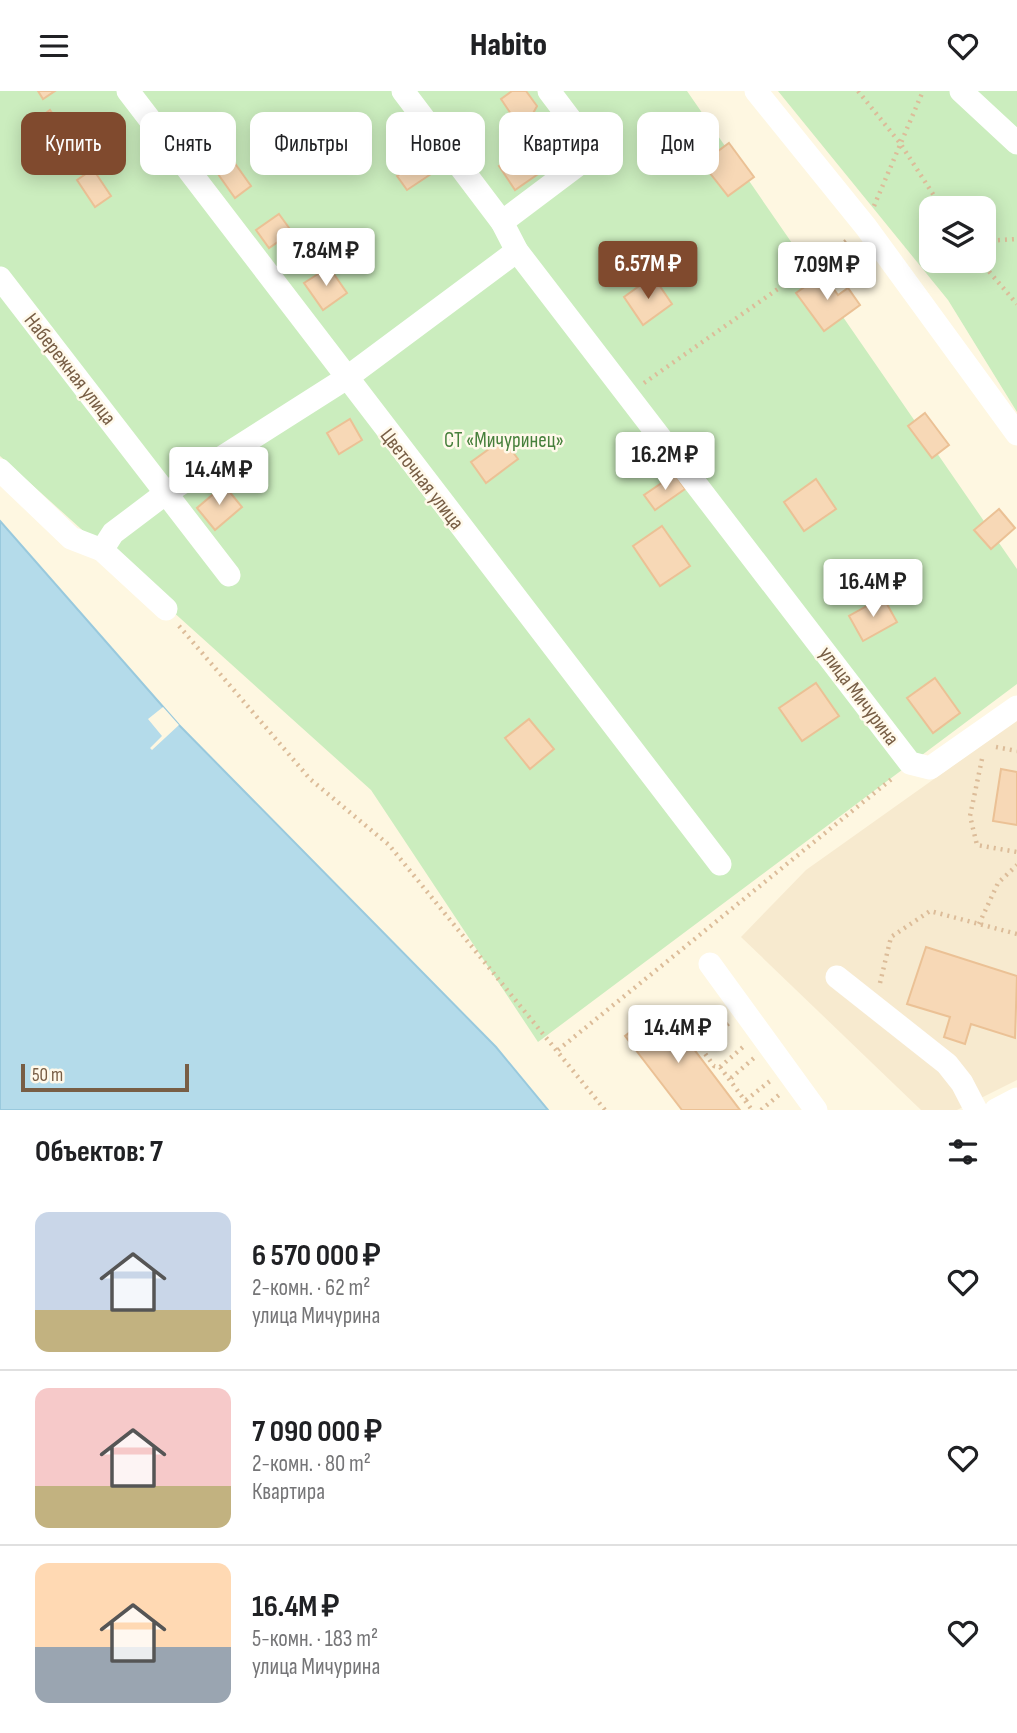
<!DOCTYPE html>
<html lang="ru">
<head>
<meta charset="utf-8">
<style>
  :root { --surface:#fff; --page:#f6f6f6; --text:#202124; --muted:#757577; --line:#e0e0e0; --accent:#804a2e }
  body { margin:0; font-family:"Sofia Sans Condensed",sans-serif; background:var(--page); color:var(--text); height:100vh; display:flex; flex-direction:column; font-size:26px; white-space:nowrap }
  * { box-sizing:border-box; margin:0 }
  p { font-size:23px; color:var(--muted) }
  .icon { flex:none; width:38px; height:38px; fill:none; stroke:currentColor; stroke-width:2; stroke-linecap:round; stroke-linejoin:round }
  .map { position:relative; height:1019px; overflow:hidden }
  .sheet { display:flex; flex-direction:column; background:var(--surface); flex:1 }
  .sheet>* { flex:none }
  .top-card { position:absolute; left:21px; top:21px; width:976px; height:63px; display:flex; gap:14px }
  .tools { position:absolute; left:919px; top:105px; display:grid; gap:14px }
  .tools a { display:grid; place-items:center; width:77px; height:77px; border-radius:14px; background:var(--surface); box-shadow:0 4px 18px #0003; font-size:35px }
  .scale { position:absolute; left:21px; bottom:18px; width:168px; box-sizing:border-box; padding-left:7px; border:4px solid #785e45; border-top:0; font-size:19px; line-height:24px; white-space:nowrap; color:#785e45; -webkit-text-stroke:5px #fff9ea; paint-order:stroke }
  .price { position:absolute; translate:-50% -60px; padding:0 16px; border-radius:7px; background:#fff; color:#222; font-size:23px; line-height:46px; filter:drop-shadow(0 2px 4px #0008) }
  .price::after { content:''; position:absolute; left:50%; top:42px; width:21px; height:16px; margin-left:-10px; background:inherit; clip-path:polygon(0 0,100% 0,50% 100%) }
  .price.on { background:var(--accent); color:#fff }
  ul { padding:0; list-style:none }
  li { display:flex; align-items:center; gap:21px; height:175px; padding:0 35px }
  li+li { border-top:2px solid var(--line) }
  li span { display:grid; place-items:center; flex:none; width:196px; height:140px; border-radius:14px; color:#555 }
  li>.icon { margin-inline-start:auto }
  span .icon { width:84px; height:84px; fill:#fffc; stroke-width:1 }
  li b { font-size:30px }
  h2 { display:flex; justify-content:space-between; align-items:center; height:84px; padding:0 35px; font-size:30px }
  .pill { padding:0 24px; border-radius:14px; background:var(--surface); box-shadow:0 4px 18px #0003; font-size:24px; line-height:63px }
  .pill.on { background:var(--accent); color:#fff }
  header { display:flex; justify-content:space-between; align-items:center; height:91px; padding:0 35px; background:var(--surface); font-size:32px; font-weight:800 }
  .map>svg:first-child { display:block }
</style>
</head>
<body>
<header><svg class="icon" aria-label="menu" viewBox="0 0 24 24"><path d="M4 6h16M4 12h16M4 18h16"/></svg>Habito<svg class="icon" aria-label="heart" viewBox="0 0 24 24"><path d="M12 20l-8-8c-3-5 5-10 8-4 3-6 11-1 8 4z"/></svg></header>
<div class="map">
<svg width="1017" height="1019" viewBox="0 0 1017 1019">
  <rect width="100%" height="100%" fill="#fef7e1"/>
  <polygon fill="#f7eacf" points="1017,629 1017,989 957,1019 921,1019 741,846 806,779"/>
  <g fill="#cbedbe" fill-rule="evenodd">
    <polygon points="0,0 687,0 1017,478 1017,593 538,951 371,699 0,365"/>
    <path d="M778,0H1017V321L948,209ZM931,117H984V170H931Z"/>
  </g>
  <polygon fill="#b4dbea" stroke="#99c9dd" stroke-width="2" points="0,430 179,634 496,956 548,1019 0,1019"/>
  <polygon fill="#fef7e1" points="163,616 179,634 152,659 150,657 162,645 148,628"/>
  <g fill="#f7d8b6" stroke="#ebc195" stroke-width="2">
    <polygon points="38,0 55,0 43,8"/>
    <polygon points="512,0 526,0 537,15 530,28 515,29 501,8"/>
    <polygon points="50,19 67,43 47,57 30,34"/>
    <polygon points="729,52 754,86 728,105 702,72"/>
    <polygon points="525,57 541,81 515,99 499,75"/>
    <polygon points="229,64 251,95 235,107 213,76"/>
    <polygon points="424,67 434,81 407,99 397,85"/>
    <polygon points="93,78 111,105 95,116 77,89"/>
    <polygon points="279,123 292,141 269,157 256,139"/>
    <polygon points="329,176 347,202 323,219 304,192"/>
    <polygon points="823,183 838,204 848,197 860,214 824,240 796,202"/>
    <polygon points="653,185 672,213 643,234 624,206"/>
    <polygon points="925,322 949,354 932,367 908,335"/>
    <polygon points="350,328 362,349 339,363 327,342"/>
    <polygon points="503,348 518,368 486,392 471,371"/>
    <polygon points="675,383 685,398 655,419 644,404"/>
    <polygon points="816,388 836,418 804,440 784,411"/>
    <polygon points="224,394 242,416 215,439 197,417"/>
    <polygon points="999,418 1015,437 991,458 974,439"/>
    <polygon points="662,435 690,475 660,495 633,455"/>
    <polygon points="883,506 897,531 863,550 849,525"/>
    <polygon points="935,587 960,622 933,642 907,607"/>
    <polygon points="816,592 839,625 802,650 779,617"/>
    <polygon points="529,628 554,658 530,678 505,647"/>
    <polygon points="1001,678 1017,681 1017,734 993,730"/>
    <polygon points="926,856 1017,885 1015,947 971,933 965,953 944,946 950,926 907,913"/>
    <polygon points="662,916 740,1019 682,1019 625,945"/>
  </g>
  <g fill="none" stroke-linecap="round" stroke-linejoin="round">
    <g stroke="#dcbc99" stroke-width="4.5" stroke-dasharray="2 5" stroke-linecap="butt">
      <polyline points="858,0 900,52 942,117"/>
      <polyline points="874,115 923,0"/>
      <polyline points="984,150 1017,148"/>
      <polyline points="980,170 1017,213"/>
      <polyline points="644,292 849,148"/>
      <polyline points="179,535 310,688 389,754 605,1019"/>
      <polyline points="996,656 1017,660"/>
      <polyline points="982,668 970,725 977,754 1017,761"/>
      <polyline points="979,833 998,792 1017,774"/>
      <polyline points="880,892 891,846 930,820 1017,843"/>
      <polyline points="719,919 690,942 714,975 720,976 752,1019"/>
      <polyline points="700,956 729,932"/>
      <polyline points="558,959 894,686"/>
      <polyline points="720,976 743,956"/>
      <polyline points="731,987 754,967"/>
      <polyline points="746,1009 770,990"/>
      <polyline points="761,1019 779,1004"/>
    </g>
    <g stroke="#fff" stroke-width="23">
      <polyline points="128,0 720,773"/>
      <polyline points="403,0 502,131 517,160 910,672 930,677 1017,616"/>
      <polyline points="756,0 866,136 1017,343"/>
      <polyline points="961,0 1017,52"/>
      <polyline points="502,131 595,61 549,0"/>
      <polyline points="0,187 229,484"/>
      <polyline points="0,379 71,447 102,459 166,518"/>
      <polyline points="102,459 113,442 166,402 345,288 517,160"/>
      <polyline points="710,873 816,1019"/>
      <polyline points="837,886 947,973 962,992 976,1019"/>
      <polyline points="996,1019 1017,1008"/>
    </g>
  </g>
  <g text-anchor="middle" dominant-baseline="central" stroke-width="5" stroke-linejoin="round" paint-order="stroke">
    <g font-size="21" fill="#785e45" stroke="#fff9ea">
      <text transform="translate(70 278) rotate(52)">Набережная улица</text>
      <text transform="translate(422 388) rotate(52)">Цветочная улица</text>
      <text transform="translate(859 605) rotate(53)">улица Мичурина</text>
    </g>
    <g font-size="21" fill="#47803c" stroke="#fff9ea">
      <text x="504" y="349">СТ «Мичуринец»</text>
    </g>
  </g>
</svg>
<div class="tools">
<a><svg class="icon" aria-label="layers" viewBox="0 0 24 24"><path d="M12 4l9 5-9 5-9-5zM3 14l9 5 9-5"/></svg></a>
</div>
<div class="scale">50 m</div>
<b class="price" style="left:326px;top:197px">7.84M ₽</b>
<b class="price on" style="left:648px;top:210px">6.57M ₽</b>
<b class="price" style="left:827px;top:211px">7.09M ₽</b>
<b class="price" style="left:665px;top:401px">16.2M ₽</b>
<b class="price" style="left:219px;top:416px">14.4M ₽</b>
<b class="price" style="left:873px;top:528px">16.4M ₽</b>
<b class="price" style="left:678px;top:974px">14.4M ₽</b>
<div class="top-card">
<a class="pill on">Купить</a>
<a class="pill">Снять</a>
<a class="pill">Фильтры</a>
<a class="pill">Новое</a>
<a class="pill">Квартира</a>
<a class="pill">Дом</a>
</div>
</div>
<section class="sheet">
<h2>Объектов: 7<svg class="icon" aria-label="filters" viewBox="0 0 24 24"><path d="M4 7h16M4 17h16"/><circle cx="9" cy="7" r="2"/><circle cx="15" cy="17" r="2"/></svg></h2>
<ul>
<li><span style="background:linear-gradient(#c9d6e8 70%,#c2b280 0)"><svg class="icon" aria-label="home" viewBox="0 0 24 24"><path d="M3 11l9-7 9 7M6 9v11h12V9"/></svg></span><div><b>6 570 000 ₽</b><p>2-комн. · 62 m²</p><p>улица Мичурина</p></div><svg class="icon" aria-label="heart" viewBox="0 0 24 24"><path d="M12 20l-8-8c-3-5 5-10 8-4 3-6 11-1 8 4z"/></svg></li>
<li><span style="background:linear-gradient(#f6c9c9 70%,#c2b280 0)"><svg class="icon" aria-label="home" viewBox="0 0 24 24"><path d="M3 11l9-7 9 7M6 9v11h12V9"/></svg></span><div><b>7 090 000 ₽</b><p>2-комн. · 80 m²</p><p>Квартира</p></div><svg class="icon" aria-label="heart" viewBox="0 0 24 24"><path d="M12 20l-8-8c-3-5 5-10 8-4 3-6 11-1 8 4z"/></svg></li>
<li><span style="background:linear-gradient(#ffd9b3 60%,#9aa5b1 0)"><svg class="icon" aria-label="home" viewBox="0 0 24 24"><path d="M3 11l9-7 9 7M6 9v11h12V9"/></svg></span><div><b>16.4M ₽</b><p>5-комн. · 183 m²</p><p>улица Мичурина</p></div><svg class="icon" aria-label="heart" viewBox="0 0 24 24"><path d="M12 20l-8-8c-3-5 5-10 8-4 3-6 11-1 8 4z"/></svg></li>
</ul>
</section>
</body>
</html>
